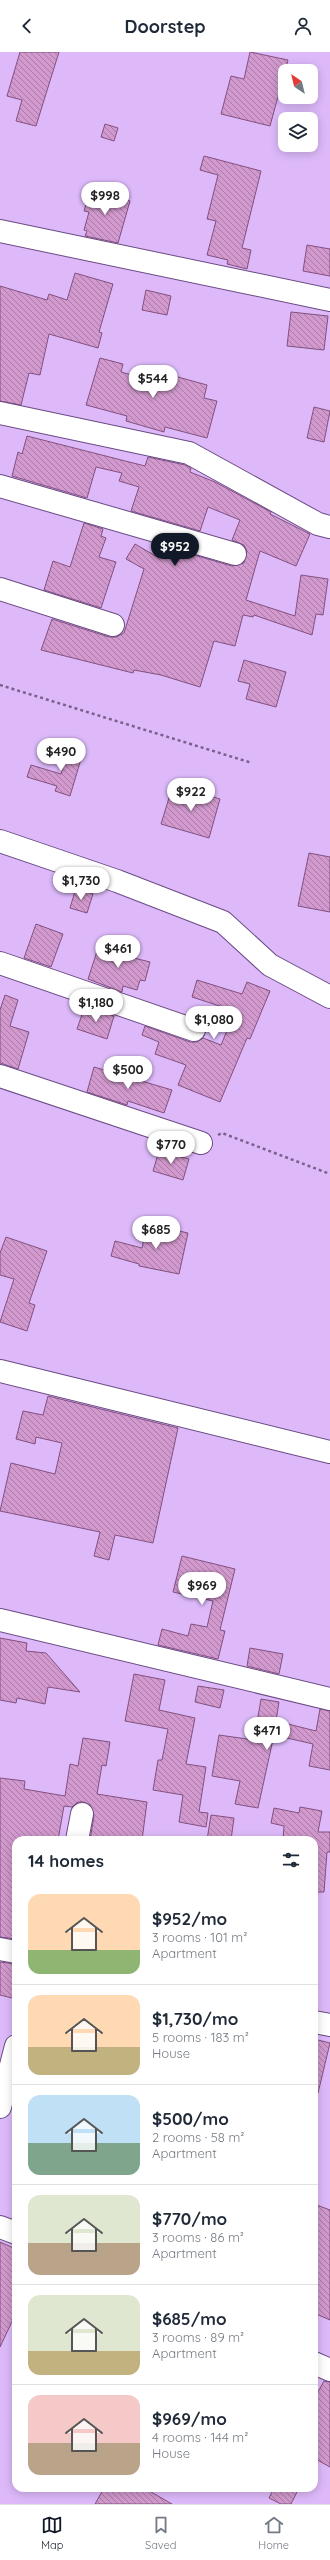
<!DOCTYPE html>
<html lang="en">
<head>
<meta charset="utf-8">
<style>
  :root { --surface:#fff; --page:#f6f6f7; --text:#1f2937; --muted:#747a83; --line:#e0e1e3; --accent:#111827 }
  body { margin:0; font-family:Quicksand,sans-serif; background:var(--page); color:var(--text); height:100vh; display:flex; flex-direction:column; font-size:15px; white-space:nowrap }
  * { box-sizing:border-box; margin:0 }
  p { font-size:13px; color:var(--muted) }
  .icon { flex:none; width:22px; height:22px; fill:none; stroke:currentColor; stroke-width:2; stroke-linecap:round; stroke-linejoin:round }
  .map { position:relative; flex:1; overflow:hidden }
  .side { position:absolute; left:12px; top:1784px; width:306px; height:656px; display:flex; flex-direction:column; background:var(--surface); border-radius:12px; box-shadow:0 2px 10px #0003 }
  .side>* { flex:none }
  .needle { width:26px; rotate:325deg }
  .controls { position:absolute; left:278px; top:12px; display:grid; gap:8px }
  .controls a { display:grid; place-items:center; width:40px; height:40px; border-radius:8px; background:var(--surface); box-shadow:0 2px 10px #0003; font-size:20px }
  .price { position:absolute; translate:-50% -34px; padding:0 9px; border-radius:14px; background:#fff; color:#222; font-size:13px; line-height:26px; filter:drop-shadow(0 1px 2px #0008) }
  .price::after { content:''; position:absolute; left:50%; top:24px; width:12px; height:9px; margin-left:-6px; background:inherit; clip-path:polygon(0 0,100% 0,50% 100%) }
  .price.selected { background:var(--accent); color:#fff }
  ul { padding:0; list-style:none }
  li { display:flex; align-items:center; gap:12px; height:100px; padding:0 16px }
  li+li { border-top:1px solid var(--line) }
  li span { display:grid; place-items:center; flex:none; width:112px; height:80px; border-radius:12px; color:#555 }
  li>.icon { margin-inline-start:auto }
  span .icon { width:48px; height:48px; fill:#fffc; stroke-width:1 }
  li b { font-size:17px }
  h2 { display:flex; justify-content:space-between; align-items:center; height:48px; padding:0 16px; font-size:17px }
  header { display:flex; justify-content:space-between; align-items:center; height:52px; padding:0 16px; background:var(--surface); font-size:18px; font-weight:700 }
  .dock { display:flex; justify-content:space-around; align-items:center; height:56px; border-top:1px solid var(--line); background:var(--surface); font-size:11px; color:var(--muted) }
  .dock a { display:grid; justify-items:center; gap:2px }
  .dock .selected { color:var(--accent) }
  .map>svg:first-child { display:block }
</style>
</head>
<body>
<header><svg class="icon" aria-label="back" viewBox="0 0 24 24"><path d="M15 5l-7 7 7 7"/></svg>Doorstep<svg class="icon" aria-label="person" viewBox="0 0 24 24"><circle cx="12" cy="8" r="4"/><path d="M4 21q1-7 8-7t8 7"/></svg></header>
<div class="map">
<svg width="330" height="2452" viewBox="0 0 330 2452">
  <defs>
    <pattern id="building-back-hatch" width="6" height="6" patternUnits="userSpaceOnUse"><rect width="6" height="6" fill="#d199cd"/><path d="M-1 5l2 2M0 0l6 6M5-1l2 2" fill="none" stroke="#a97ba6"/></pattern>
  </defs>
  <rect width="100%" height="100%" fill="#ddb9fa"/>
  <g fill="url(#building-back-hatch)" stroke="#835080">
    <polygon points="20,0 59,0 36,74 16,69 22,48 7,44"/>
    <polygon points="250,0 288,8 270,74 221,62 231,24 244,27"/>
    <polygon points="105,72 118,76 114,89 101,85"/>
    <polygon points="204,104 261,119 242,196 251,198 247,217 227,212 228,208 207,203 216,169 207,167 218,123 200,118"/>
    <polygon points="90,138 130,149 118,191 85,184 87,179 84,178 89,160 84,159"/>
    <polygon points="307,193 330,197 330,224 303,219"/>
    <polygon points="75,221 113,232 99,280 102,281 98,296 49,282 40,323 29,321 21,353 0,349 0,234 47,248 49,242 67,248"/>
    <polygon points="146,238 171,244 167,263 142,258"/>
    <polygon points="291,260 328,264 324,298 287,294"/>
    <polygon points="100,306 123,312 121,320 146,327 149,317 207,333 204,346 217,349 207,386 165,375 164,380 126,369 127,364 86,353"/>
    <polygon points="314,355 330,359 324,390 307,386"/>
    <polygon points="27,384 145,414 148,405 185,413 191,416 190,420 215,430 271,460 270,462 310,482 296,514 260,499 246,548 295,564 301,523 328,527 323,563 316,562 312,583 254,563 253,565 243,563 235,594 214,589 200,635 161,623 134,618 133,621 41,598 52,567 109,585 116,585 124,581 144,517 126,507 135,492 159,506 163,494 232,514 244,511 247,499 244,493 232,488 240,468 208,455 200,479 131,459 139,435 119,429 122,421 96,415 87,446 12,424 18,400 22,402"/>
    <polygon points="84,471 103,477 101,484 106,486 99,505 116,510 101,556 44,538 53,509 70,515"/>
    <polygon points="244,608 286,620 276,655 246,647 250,632 238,629"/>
    <polygon points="70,692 84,697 70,744 55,739 57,734 27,725 31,713 61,722"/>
    <polygon points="173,733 220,747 209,786 161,772"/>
    <polygon points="309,801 330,805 330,860 298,854"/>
    <polygon points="76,836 93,842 87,861 70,856"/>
    <polygon points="36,872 63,882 51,915 24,906"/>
    <polygon points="100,890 128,899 126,904 150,910 145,929 140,928 137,938 123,934 122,940 88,927"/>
    <polygon points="197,928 242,942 247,930 270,939 250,987 247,986 220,1050 178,1033 186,1013 155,1002 159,990 142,983 145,974 190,990 197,990 203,986 221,993 235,959 192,945"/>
    <polygon points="5,943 18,948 10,974 29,980 18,1017 0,1011 0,958"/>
    <polygon points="85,954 114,964 107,987 77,977"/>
    <polygon points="94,1015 172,1038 164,1061 128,1049 127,1053 87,1040"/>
    <polygon points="159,1099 189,1107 183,1128 153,1119"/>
    <polygon points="147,1172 188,1181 179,1222 139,1214 139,1212 111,1204 115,1189 142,1196"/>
    <polygon points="6,1185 47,1199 29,1251 35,1253 27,1279 0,1270 14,1227 0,1223 0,1201"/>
    <polygon points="48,1344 178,1376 153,1491 115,1483 109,1508 94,1504 100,1480 0,1459 11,1411 55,1422 62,1391 36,1385 35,1392 16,1387 23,1359 43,1363"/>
    <polygon points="182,1504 235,1517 220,1578 225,1579 218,1607 158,1593 162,1577 188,1584 191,1572 207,1575 213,1549 173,1540"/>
    <polygon points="0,1586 27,1591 26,1599 46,1601 80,1640 48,1635 45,1652 17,1646 16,1651 0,1648"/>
    <polygon points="250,1596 283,1602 279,1622 247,1614"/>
    <polygon points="134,1622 165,1628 159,1658 195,1666 186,1712 206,1715 199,1760 208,1761 206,1775 179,1770 183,1743 153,1738 158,1708 162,1708 168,1677 125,1669"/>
    <polygon points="198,1634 224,1638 220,1656 195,1650"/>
    <polygon points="261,1647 279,1650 276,1669 316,1679 320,1657 330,1659 330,1718 309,1714 313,1692 274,1683 258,1756 235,1752 240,1729 212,1724 219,1683 254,1688"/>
    <polygon points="83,1686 110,1690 106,1714 102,1713 97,1742 147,1750 142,1788 90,1788 94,1764 90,1753 84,1750 78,1750 72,1755 64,1754 58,1788 16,1788 16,1887 0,1885 0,1726 25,1729 24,1737 65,1744 70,1712 78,1714"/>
    <polygon points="300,1755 322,1759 318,1780 330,1780 330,1800 327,1800 324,1840 314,1840 314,1788 283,1788 284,1774 271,1771 274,1756 299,1761"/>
    <polygon points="211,1763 234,1766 231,1788 207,1788"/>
    <polygon points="0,1910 16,1912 16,1947 0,1943"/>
    <polygon points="314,1987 330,1991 318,2041 314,2040"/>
    <polygon points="314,2152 330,2158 330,2268 314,2261"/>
    <polygon points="0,2190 16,2197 16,2261 0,2295"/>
    <polygon points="324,2329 330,2330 330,2415 314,2406 314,2347"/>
    <polygon points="104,2436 144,2436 172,2452 95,2452"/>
    <polygon points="274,2436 299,2436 291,2452 281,2452 269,2446"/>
  </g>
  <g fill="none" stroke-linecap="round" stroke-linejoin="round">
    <defs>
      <g id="minor">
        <polyline points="0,179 330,248"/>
        <polyline points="0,361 189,401 318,472 330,475"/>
        <polyline points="0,434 235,502"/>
        <polyline points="0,537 113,573"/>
        <polyline points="0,789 117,829 223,870 270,913 330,945"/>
        <polyline points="0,911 194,978"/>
        <polyline points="0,1024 201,1091"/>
        <polyline points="0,1319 330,1400"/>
        <polyline points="0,1568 330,1647"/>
        <polyline points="77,1788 82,1762"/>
        <polyline points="0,1897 16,1900"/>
        <polyline points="314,1970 330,1973"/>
        <polyline points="0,2055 16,1994"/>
        <polyline points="0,2175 16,2181"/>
        <polyline points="314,2311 330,2318"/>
      </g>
    </defs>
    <use href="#minor" stroke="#6b4b84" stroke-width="24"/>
    <g stroke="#7a618d" stroke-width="2.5" stroke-dasharray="3 3" stroke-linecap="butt">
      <polyline points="0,633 252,711"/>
      <polyline points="218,1083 222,1081 330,1122"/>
    </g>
    <use href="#minor" stroke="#fff" stroke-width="22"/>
  </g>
</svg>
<div class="controls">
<a><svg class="needle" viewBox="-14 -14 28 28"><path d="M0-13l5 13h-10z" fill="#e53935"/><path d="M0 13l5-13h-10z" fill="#747a83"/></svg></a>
<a><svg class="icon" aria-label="layers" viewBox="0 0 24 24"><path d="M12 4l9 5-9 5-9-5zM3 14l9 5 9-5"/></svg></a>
</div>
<b class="price" style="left:105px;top:164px">$998</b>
<b class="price" style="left:153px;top:347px">$544</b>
<b class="price selected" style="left:175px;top:515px">$952</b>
<b class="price" style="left:61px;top:720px">$490</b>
<b class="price" style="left:191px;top:760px">$922</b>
<b class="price" style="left:81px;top:849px">$1,730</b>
<b class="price" style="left:118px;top:917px">$461</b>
<b class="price" style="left:96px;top:971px">$1,180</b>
<b class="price" style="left:214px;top:988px">$1,080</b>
<b class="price" style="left:128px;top:1038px">$500</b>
<b class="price" style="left:171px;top:1113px">$770</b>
<b class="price" style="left:156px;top:1198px">$685</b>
<b class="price" style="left:202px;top:1554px">$969</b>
<b class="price" style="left:267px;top:1699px">$471</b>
<section class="side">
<h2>14 homes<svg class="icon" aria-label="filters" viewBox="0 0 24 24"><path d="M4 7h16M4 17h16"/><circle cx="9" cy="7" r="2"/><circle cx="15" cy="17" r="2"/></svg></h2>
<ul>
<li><span style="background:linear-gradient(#ffd9b3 70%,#8fb573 0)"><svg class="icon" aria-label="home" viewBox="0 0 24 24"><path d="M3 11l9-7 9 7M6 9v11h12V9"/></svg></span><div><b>$952/mo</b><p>3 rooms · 101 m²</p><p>Apartment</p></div></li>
<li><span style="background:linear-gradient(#ffd9b3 65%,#c2b280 0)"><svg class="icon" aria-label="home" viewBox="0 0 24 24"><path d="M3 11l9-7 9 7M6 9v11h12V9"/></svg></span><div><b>$1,730/mo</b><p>5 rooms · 183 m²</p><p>House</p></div></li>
<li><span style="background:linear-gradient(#bfe0f5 60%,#7fa58c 0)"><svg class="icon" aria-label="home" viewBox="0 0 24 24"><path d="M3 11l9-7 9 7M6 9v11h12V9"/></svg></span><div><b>$500/mo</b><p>2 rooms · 58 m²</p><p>Apartment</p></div></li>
<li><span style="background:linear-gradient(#dfe7d0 60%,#b9a48a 0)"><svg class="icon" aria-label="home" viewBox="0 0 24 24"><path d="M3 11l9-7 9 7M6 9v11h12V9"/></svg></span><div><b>$770/mo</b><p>3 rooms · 86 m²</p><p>Apartment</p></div></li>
<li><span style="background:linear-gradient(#dfe7d0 70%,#c2b280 0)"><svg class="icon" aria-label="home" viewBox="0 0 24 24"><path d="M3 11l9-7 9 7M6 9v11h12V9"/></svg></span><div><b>$685/mo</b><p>3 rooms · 89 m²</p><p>Apartment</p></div></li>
<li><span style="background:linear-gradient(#f6c9c9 60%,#b9a48a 0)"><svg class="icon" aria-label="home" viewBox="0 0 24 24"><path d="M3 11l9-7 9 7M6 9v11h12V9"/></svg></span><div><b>$969/mo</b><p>4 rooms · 144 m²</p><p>House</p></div></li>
</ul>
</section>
</div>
<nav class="dock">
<a class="selected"><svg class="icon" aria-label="map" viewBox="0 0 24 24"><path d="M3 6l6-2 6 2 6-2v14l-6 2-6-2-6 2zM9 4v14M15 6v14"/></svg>Map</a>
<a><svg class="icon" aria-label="saved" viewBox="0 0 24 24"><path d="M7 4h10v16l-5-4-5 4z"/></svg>Saved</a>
<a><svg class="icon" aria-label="home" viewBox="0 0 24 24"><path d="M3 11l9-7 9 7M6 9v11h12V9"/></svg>Home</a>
</nav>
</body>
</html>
